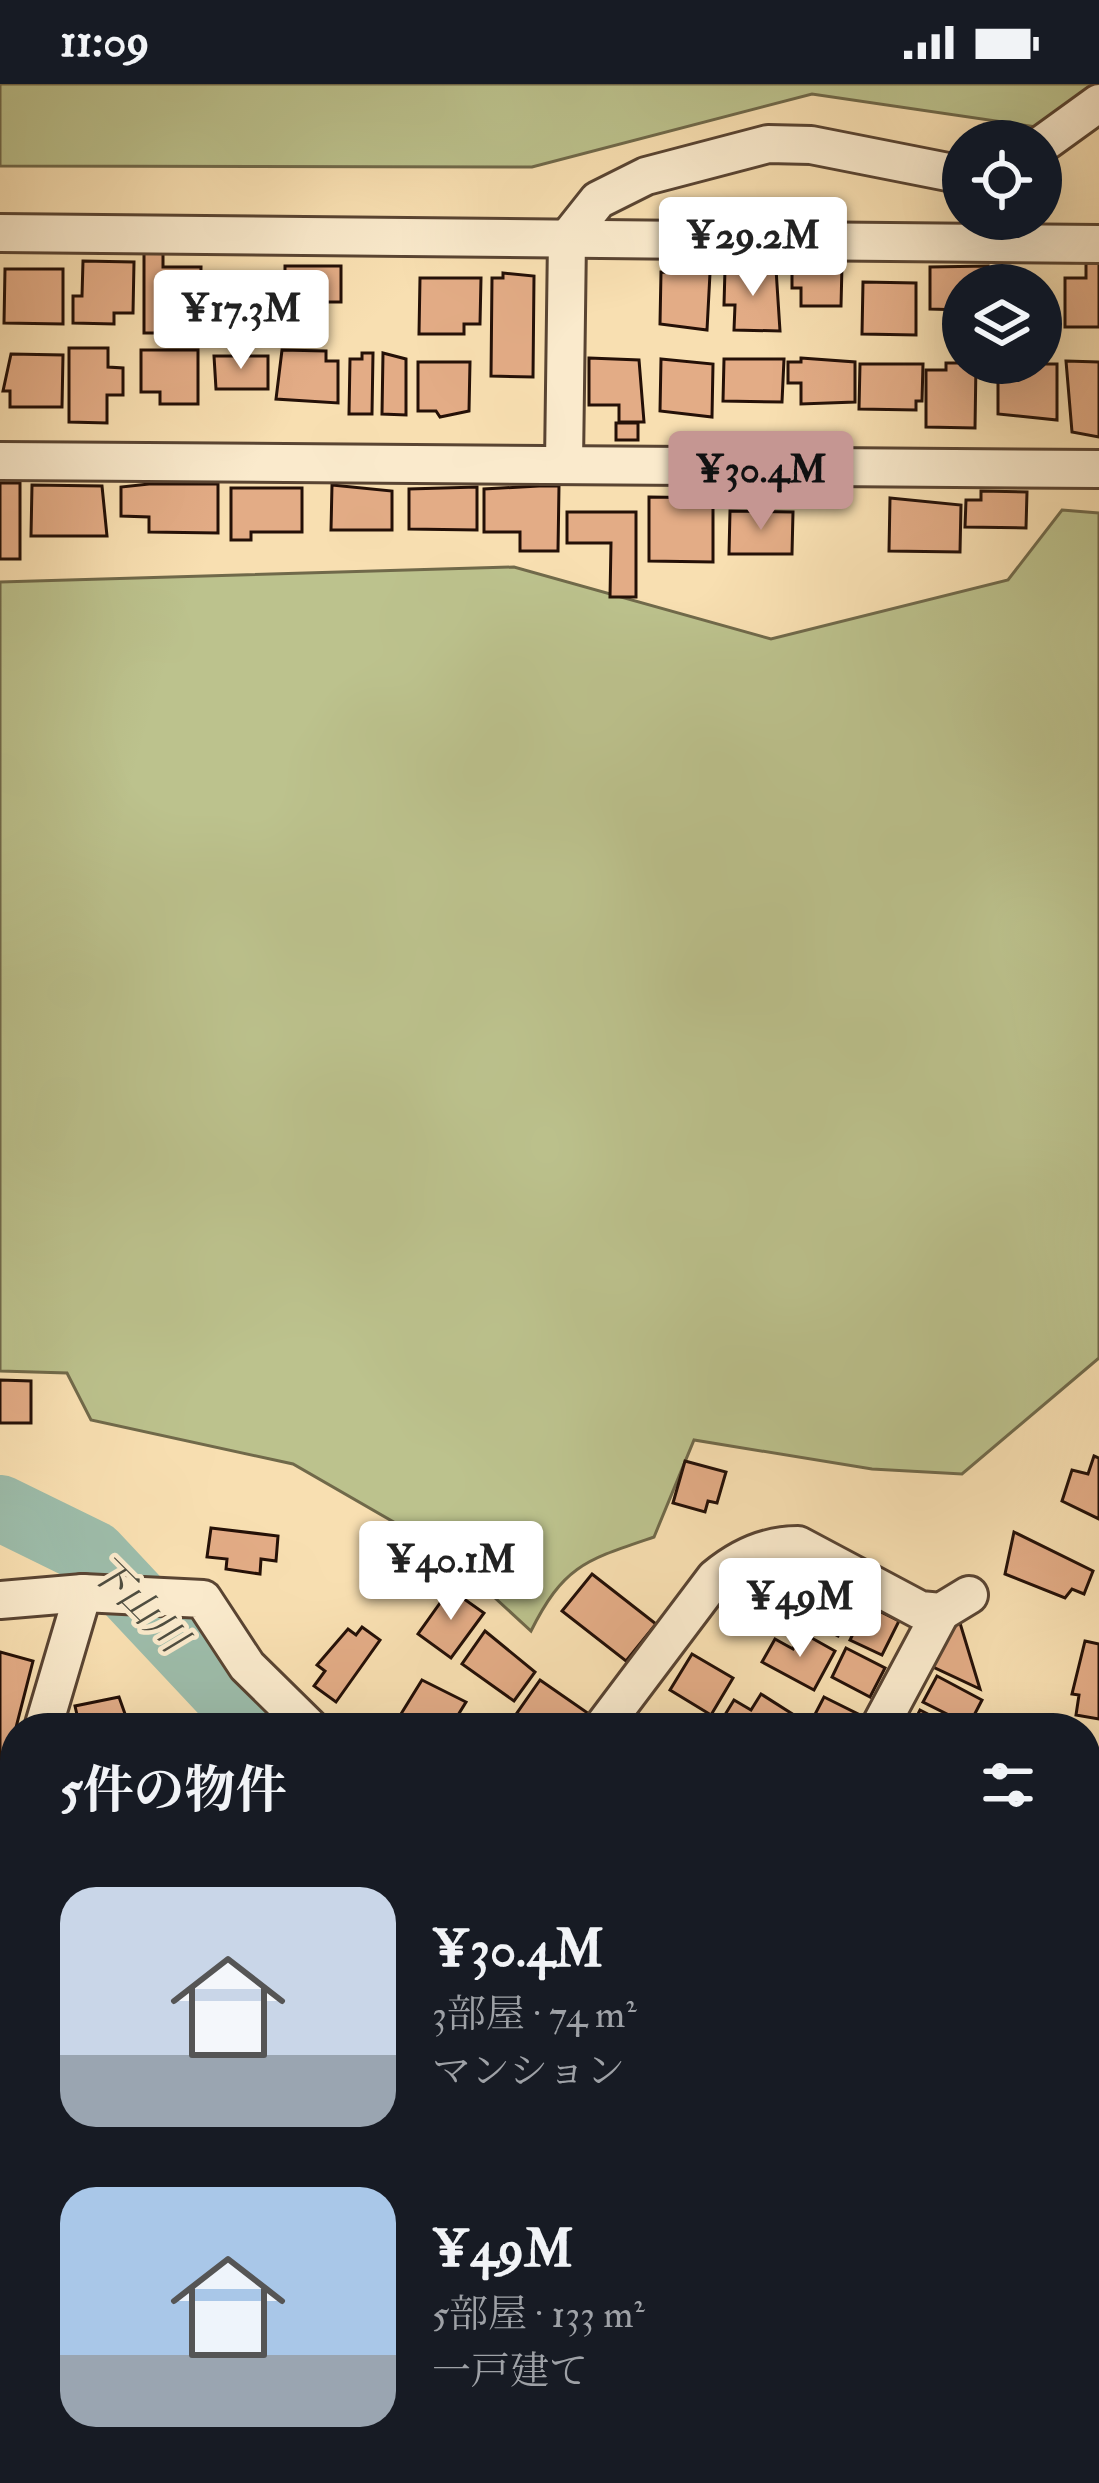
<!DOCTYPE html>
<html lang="ja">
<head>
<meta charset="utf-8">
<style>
  :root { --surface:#171b24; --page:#242831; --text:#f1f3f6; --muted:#9ea1a6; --accent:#c59692 }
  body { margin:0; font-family:"IM FELL Double Pica","Noto Serif JP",serif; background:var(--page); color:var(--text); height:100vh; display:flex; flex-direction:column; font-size:45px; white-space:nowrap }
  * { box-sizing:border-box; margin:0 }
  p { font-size:39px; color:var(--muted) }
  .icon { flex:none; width:66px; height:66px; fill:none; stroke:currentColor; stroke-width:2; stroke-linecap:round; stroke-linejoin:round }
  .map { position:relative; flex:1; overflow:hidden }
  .sheet { position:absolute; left:0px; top:1629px; width:1101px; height:771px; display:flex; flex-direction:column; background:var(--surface); border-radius:48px 48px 0 0; box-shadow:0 12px 48px #0002 }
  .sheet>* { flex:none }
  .controls { position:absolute; left:942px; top:36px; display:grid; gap:24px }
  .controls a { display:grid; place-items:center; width:120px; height:120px; border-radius:50%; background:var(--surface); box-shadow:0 12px 48px #0002; font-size:60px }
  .price { position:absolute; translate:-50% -102px; padding:0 27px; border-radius:12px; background:#fff; color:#222; font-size:39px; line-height:78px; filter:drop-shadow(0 3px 6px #0008) }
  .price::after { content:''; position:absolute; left:50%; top:72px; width:36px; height:27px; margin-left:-18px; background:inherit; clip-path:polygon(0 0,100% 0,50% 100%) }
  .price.selected { background:var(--accent); color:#111 }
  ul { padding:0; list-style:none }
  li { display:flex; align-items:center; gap:36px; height:300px; padding:0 60px }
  li span { display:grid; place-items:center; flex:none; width:336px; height:240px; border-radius:36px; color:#555 }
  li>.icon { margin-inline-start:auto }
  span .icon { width:144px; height:144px; fill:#fffc; stroke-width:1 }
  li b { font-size:51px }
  h2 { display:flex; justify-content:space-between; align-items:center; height:144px; padding:0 60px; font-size:51px }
  .status { display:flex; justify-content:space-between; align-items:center; height:84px; padding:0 60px; background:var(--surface); direction:ltr }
  .status svg { height:33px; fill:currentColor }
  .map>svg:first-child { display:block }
</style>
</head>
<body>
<div class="status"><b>11:09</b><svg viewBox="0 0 49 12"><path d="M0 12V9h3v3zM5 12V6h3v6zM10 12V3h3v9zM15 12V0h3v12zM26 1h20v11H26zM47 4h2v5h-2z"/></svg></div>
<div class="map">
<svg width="1099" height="2399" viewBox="0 0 1099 2399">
  <rect width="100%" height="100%" fill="#f8dfb1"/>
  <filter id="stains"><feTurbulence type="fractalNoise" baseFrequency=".00167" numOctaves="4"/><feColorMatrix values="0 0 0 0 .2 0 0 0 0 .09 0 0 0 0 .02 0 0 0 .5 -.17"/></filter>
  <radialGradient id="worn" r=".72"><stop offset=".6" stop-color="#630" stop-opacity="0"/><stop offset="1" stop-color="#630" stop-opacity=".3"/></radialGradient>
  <g fill="#bcc28d" stroke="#70694a" stroke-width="3">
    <polygon points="0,0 1099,0 1099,43 1077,49 812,10 532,83 0,82"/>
    <path d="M1062,426L1099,429V1274L962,1390L872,1385L694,1356L654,1453C586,1476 564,1481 531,1547L444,1467L293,1380L91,1336L67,1289L0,1287V498L514,483L771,555L1008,496Z"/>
    <polygon points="15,2151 15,2268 0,2256 0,2153"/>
    <polygon points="1086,2181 1099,2187 1099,2399 110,2399 106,2385 1086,2385"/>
  </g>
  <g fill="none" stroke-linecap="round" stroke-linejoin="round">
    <g stroke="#9dbdab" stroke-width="66">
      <polyline points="0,1424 94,1470 257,1644"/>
      <polyline points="1086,2166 1099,2173"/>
    </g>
  </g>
  <g fill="#e3ac86" stroke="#241007" stroke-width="3">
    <polygon points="144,167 163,167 163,183 201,183 200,242 184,242 184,249 144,249"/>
    <polygon points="83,177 134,178 133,229 114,229 114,240 73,239 73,212 82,212"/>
    <polygon points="1086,179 1099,179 1099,243 1065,243 1065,194 1086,194"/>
    <polygon points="801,181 842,181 841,222 801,222 801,204 792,204 792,185"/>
    <polygon points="285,182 341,182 341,218 325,218 325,227 285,228"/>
    <polygon points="988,182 987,201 963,201 963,226 930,225 930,183"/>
    <polygon points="5,185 63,185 63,240 4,239"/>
    <polygon points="725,185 776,185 780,247 734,246 735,221 724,221"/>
    <polygon points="661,188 710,189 707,246 660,240"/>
    <polygon points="209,189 273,189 273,240 210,240"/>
    <polygon points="503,189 534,192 533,293 491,292 492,194 503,194"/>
    <polygon points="420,194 481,194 480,240 464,240 464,250 419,250"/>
    <polygon points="863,198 916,199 916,251 862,250"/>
    <polygon points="69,264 108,264 108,283 123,284 123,311 107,311 107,339 69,338"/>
    <polygon points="141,266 198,266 198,320 160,320 160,308 141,308"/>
    <polygon points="282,266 326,267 326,277 338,277 338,319 276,315"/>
    <polygon points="362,269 373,269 372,330 349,330 350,275 362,275"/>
    <polygon points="383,269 406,275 406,331 382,330"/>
    <polygon points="11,270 63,271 62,323 10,323 10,307 3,307"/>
    <polygon points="214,272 268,272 268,305 216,305"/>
    <polygon points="589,274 639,276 644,338 619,338 619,321 589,321"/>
    <polygon points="801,274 855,278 855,318 801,320 801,299 788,299 788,278 801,278"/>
    <polygon points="661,275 713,280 712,333 660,327"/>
    <polygon points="724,275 784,275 782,318 723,317"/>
    <polygon points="1066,277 1099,278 1099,353 1072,348"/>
    <polygon points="418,278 470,278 469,327 440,333 436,327 418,327"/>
    <polygon points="946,279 976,279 975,344 926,343 926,286 946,286"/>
    <polygon points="860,280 923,280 922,317 916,317 916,326 859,325"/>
    <polygon points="998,280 1057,280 1057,336 998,330"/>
    <rect x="616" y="339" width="22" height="17"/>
    <rect x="0" y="399" width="20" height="76"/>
    <polygon points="149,400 218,400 218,449 149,448 149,433 121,432 121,403"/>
    <polygon points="32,401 102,402 107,452 31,452"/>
    <polygon points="332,401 392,407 392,446 331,446"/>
    <polygon points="539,402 559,402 558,467 520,467 520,448 484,448 484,405"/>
    <polygon points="477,403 477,446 409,445 409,405"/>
    <polygon points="231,404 302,404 302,448 251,448 251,456 231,456"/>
    <polygon points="981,407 1027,408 1026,444 965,443 966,416 981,416"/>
    <polygon points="649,413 713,414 713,478 649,477"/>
    <polygon points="890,414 961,421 960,468 889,467"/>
    <polygon points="730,427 793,428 792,470 729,470"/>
    <polygon points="567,428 636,428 636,513 610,513 611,459 567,459"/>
    <polygon points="0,1296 31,1297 31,1339 0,1339"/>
    <polygon points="1094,1372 1099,1374 1099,1435 1062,1417 1072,1386 1088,1390"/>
    <polygon points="685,1377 726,1388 717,1419 708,1417 705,1428 673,1419"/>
    <polygon points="211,1444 278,1452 276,1477 261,1475 260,1490 226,1485 227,1475 207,1473"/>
    <polygon points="1014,1448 1093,1487 1084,1510 1072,1505 1065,1514 1005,1490"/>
    <polygon points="592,1490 656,1540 626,1577 562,1527"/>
    <polygon points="825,1494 859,1512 838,1552 786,1524 799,1501 816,1510"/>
    <polygon points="450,1505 484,1529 451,1574 418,1550"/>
    <polygon points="867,1521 899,1537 882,1571 850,1556"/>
    <polygon points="956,1537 960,1539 980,1605 931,1582"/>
    <polygon points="362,1543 380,1556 336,1618 314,1602 325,1587 317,1581 348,1545 356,1551"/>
    <polygon points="485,1547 535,1588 514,1617 462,1580"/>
    <polygon points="801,1548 835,1567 814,1606 762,1578 775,1555 793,1565"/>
    <polygon points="1085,1557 1099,1560 1099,1635 1076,1631 1079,1611 1072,1610"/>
    <polygon points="846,1564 885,1584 870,1613 832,1593"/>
    <polygon points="0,1568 33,1577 1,1702 0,1702"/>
    <polygon points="692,1570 733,1594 711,1631 670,1606"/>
    <polygon points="937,1592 982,1616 969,1641 923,1618"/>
    <polygon points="422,1596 466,1618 450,1644 399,1644 396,1638"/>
    <polygon points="540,1596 592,1632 583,1644 538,1644 517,1629"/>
    <polygon points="761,1610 794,1631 786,1644 729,1644 720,1639 734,1616 751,1626"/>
    <polygon points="119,1613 130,1644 80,1644 75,1622"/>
    <polygon points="824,1613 860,1631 853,1644 810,1640"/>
    <polygon points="920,1626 955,1644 911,1644"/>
    <polygon points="1086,2040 1099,2048 1099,2124 1086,2116"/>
  </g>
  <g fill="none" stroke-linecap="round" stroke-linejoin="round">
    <defs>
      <g id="minor">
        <polyline points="1041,61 1099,19"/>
        <polyline points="0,149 1099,160"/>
        <polyline points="0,377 1099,385"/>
        <polyline points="564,379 567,155 598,116 646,92 768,60 811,61 963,91"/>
        <polyline points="0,1516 83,1509 203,1515 247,1582 310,1644"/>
        <polyline points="43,1644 83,1509"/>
        <path d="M602,1644L715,1494C739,1474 766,1461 798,1461L920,1526L941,1528L969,1511"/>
        <polyline points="879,1644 941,1528"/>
        <polyline points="1086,1992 1099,2001"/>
      </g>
    </defs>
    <use href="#minor" stroke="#594432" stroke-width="42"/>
    <use href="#minor" stroke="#faeacc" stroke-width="36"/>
  </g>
  <g text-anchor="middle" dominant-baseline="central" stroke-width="9" stroke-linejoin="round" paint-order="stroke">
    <g font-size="39" font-style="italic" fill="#4e4d40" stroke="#faeacc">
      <text transform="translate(138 1520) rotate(45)">下山川</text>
    </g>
  </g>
  <rect width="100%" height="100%" filter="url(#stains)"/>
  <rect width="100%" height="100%" fill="url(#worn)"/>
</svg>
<div class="controls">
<a><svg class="icon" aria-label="locate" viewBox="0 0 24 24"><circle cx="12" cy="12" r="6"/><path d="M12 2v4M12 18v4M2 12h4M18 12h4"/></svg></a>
<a><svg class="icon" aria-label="layers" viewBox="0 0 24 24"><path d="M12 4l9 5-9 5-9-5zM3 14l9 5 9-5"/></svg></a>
</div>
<b class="price" style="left:753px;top:215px">¥29.2M</b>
<b class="price" style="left:241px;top:288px">¥17.3M</b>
<b class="price selected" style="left:761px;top:449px">¥30.4M</b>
<b class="price" style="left:451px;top:1539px">¥40.1M</b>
<b class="price" style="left:800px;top:1576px">¥49M</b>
<section class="sheet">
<h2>5件の物件<svg class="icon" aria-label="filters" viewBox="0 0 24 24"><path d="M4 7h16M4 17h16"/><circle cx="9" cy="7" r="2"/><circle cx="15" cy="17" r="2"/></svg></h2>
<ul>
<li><span style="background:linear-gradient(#c9d6e8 70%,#9aa5b1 0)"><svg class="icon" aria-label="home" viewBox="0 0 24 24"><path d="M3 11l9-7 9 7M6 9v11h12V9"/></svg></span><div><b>¥30.4M</b><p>3部屋 · 74 m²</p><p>マンション</p></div></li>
<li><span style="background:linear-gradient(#a9c7e8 70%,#9aa5b1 0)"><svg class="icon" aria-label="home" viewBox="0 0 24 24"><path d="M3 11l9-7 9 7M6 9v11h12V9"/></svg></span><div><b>¥49M</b><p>5部屋 · 133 m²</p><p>一戸建て</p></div></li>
</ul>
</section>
</div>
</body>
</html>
